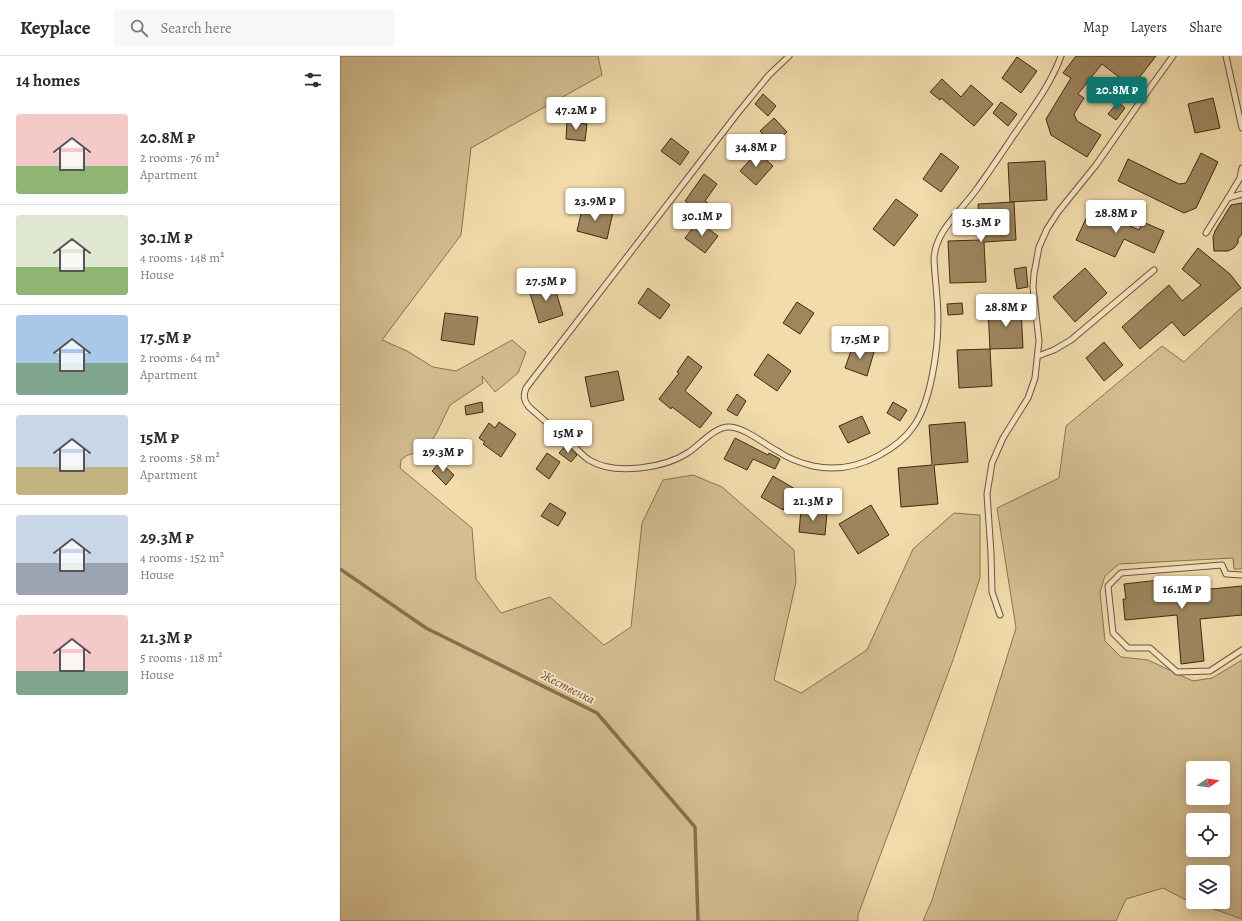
<!DOCTYPE html>
<html lang="en">
<head>
<meta charset="utf-8">
<style>
  :root { --surface:#fff; --page:#f7f7f7; --text:#2b2b33; --muted:#7c7c81; --line:#e1e1e2; --accent:#0f766e }
  body { margin:0; font-family:Alegreya,serif; background:var(--page); color:var(--text); height:100vh; display:flex; flex-direction:column; font-size:15px; white-space:nowrap }
  * { box-sizing:border-box; margin:0 }
  p { font-size:13px; color:var(--muted) }
  .icon { flex:none; width:22px; height:22px; fill:none; stroke:currentColor; stroke-width:2; stroke-linecap:round; stroke-linejoin:round }
  .map { position:relative; flex:1; overflow:hidden }
  .side { display:flex; flex-direction:column; background:var(--surface); width:340px }
  .side>* { flex:none }
  .needle { width:26px; rotate:77deg }
  .controls { position:absolute; left:846px; top:705px; display:grid; gap:8px }
  .controls a { display:grid; place-items:center; width:44px; height:44px; border-radius:4px; background:var(--surface); box-shadow:0 2px 10px #0003; font-size:20px }
  .price { position:absolute; translate:-50% -34px; padding:0 9px; border-radius:4px; background:#fff; color:#222; font-size:13px; line-height:26px; filter:drop-shadow(0 1px 2px #0008) }
  .price::after { content:''; position:absolute; left:50%; top:24px; width:12px; height:9px; margin-left:-6px; background:inherit; clip-path:polygon(0 0,100% 0,50% 100%) }
  .price.on { background:var(--accent); color:#fff }
  ul { padding:0; list-style:none }
  li { display:flex; align-items:center; gap:12px; height:100px; padding:0 16px }
  li+li { border-top:1px solid var(--line) }
  li span { display:grid; place-items:center; flex:none; width:112px; height:80px; border-radius:4px; color:#555 }
  li>.icon { margin-inline-start:auto }
  span .icon { width:48px; height:48px; fill:#fffc; stroke-width:1 }
  li b { font-size:17px }
  h2 { display:flex; justify-content:space-between; align-items:center; height:48px; padding:0 16px; font-size:17px }
  header { display:flex; align-items:center; gap:24px; box-sizing:border-box; height:56px; padding:0 20px; background:var(--surface); border-bottom:1px solid var(--line) }
  header strong { font-size:19px }
  nav { display:flex; gap:22px; margin-inline-start:auto; font-size:14px }
  .search { width:280px; height:36px; background:var(--page); display:flex; align-items:center; gap:10px; box-sizing:border-box; padding:0 14px; border-radius:4px; color:var(--muted); font-size:15px }
  main { display:flex; flex:1; min-height:0 }
  .map>svg:first-child { display:block }
</style>
</head>
<body>
<header>
<strong>Keyplace</strong>
<div class="search"><svg class="icon" aria-label="search" viewBox="0 0 24 24"><circle cx="10" cy="10" r="6"/><path d="M15 15l6 6"/></svg>Search here</div>
<nav><a>Map</a><a>Layers</a><a>Share</a></nav>
</header>
<main>
<section class="side">
<h2>14 homes<svg class="icon" aria-label="filters" viewBox="0 0 24 24"><path d="M4 7h16M4 17h16"/><circle cx="9" cy="7" r="2"/><circle cx="15" cy="17" r="2"/></svg></h2>
<ul>
<li><span style="background:linear-gradient(#f6c9c9 65%,#8fb573 0)"><svg class="icon" aria-label="home" viewBox="0 0 24 24"><path d="M3 11l9-7 9 7M6 9v11h12V9"/></svg></span><div><b>20.8M ₽</b><p>2 rooms · 76 m²</p><p>Apartment</p></div></li>
<li><span style="background:linear-gradient(#dfe7d0 65%,#8fb573 0)"><svg class="icon" aria-label="home" viewBox="0 0 24 24"><path d="M3 11l9-7 9 7M6 9v11h12V9"/></svg></span><div><b>30.1M ₽</b><p>4 rooms · 148 m²</p><p>House</p></div></li>
<li><span style="background:linear-gradient(#a9c7e8 60%,#7fa58c 0)"><svg class="icon" aria-label="home" viewBox="0 0 24 24"><path d="M3 11l9-7 9 7M6 9v11h12V9"/></svg></span><div><b>17.5M ₽</b><p>2 rooms · 64 m²</p><p>Apartment</p></div></li>
<li><span style="background:linear-gradient(#c9d6e8 65%,#c2b280 0)"><svg class="icon" aria-label="home" viewBox="0 0 24 24"><path d="M3 11l9-7 9 7M6 9v11h12V9"/></svg></span><div><b>15M ₽</b><p>2 rooms · 58 m²</p><p>Apartment</p></div></li>
<li><span style="background:linear-gradient(#c9d6e8 60%,#9aa5b1 0)"><svg class="icon" aria-label="home" viewBox="0 0 24 24"><path d="M3 11l9-7 9 7M6 9v11h12V9"/></svg></span><div><b>29.3M ₽</b><p>4 rooms · 152 m²</p><p>House</p></div></li>
<li><span style="background:linear-gradient(#f6c9c9 70%,#7fa58c 0)"><svg class="icon" aria-label="home" viewBox="0 0 24 24"><path d="M3 11l9-7 9 7M6 9v11h12V9"/></svg></span><div><b>21.3M ₽</b><p>5 rooms · 118 m²</p><p>House</p></div></li>
</ul>
</section>
<div class="map">
<svg width="902" height="865" viewBox="0 0 902 865">
  <rect width="100%" height="100%" fill="#f2dcac"/>
  <filter id="stains"><feTurbulence type="fractalNoise" baseFrequency=".005" numOctaves="4"/><feColorMatrix values="0 0 0 0 .2 0 0 0 0 .09 0 0 0 0 .02 0 0 0 .5 -.17"/></filter>
  <radialGradient id="worn" r=".72"><stop offset=".6" stop-color="#630" stop-opacity="0"/><stop offset="1" stop-color="#630" stop-opacity=".3"/></radialGradient>
  <g fill="#d4be91" stroke="#8c744e" fill-rule="evenodd">
    <polygon points="0,0 258,0 262,19 131,92 121,179 42,284 67,295 93,311 116,315 172,284 186,296 178,317 155,336 142,320 143,327 110,349 96,378 87,392 66,400 61,404 60,412 132,472 136,523 161,557 210,541 264,589 291,571 302,467 323,424 353,419 382,431 454,494 456,526 434,624 461,637 527,594 573,493 614,457 640,459 640,522 613,604 518,859 518,865 0,865"/>
    <path d="M902,251V513H894L893,502L779,508L765,520L760,536L765,585L781,601L808,604L853,625L872,622L902,604V863L854,846H883V816H853V846L844,843L823,832L786,843L776,865H583L592,844L676,572L657,452L719,422L726,370L822,290L844,306ZM853,712H883V742H853ZM853,764H883V794H853Z"/>
  </g>
  <g fill="none" stroke-linecap="round" stroke-linejoin="round">
    <polyline stroke="#88704b" stroke-width="3.5" points="0,513 86,572 257,657 355,771 358,865"/>
  </g>
  <g fill="#9e865f" stroke="#43290b">
    <polygon points="736,0 816,0 792,31 762,8 738,38 744,42 734,58 737,65 761,79 747,101 711,79 706,63 731,22 723,17"/>
    <polygon points="677,1 697,15 681,37 662,22"/>
    <polygon points="602,23 621,41 631,29 653,48 634,70 601,42 600,44 590,36"/>
    <polygon points="423,38 436,50 428,60 415,48"/>
    <polygon points="873,42 880,72 855,77 848,48"/>
    <polygon points="661,46 677,58 668,70 653,57"/>
    <polygon points="778,46 785,52 776,64 768,58"/>
    <polygon points="434,62 447,76 432,89 420,75"/>
    <polygon points="227,66 247,68 245,85 226,83"/>
    <polygon points="331,82 349,96 340,109 321,95"/>
    <polygon points="417,96 433,110 416,129 400,115"/>
    <polygon points="601,97 619,111 601,136 583,123"/>
    <polygon points="861,97 878,106 856,152 844,157 778,125 788,103 839,128 846,127"/>
    <polygon points="705,105 707,144 670,146 668,107"/>
    <polygon points="364,118 377,128 365,145 368,147 361,157 345,145"/>
    <polygon points="556,143 578,159 554,190 533,173"/>
    <polygon points="674,146 676,184 644,186 646,226 610,227 608,185 640,184 638,148"/>
    <polygon points="902,147 902,178 898,183 898,187 894,192 888,195 874,195 873,181 875,175 891,149"/>
    <polygon points="243,149 273,156 267,183 237,175"/>
    <polygon points="751,152 799,174 803,166 824,175 814,197 784,183 775,201 736,184"/>
    <polygon points="358,165 378,180 365,197 345,182"/>
    <polygon points="858,192 890,218 901,232 844,280 832,266 800,293 782,271 829,229 842,245 861,229 842,213"/>
    <polygon points="686,211 688,231 677,233 674,213"/>
    <polygon points="745,212 767,237 735,266 713,241"/>
    <polygon points="213,226 223,259 199,267 189,234"/>
    <polygon points="308,232 330,249 320,263 298,247"/>
    <polygon points="457,246 474,257 460,278 443,267"/>
    <polygon points="622,247 623,258 608,259 607,248"/>
    <polygon points="681,251 683,292 650,293 648,253"/>
    <polygon points="105,257 138,261 134,289 101,284"/>
    <polygon points="764,286 783,309 764,325 746,302"/>
    <polygon points="513,289 534,296 527,320 505,312"/>
    <polygon points="650,293 652,330 619,332 617,294"/>
    <polygon points="428,298 451,315 437,335 414,319"/>
    <polygon points="348,300 362,311 345,335 372,357 360,372 332,351 331,353 319,343 339,317 337,316"/>
    <polygon points="278,315 284,344 251,351 245,321"/>
    <polygon points="397,338 406,345 397,360 387,354"/>
    <polygon points="142,346 143,356 126,359 125,350"/>
    <polygon points="553,346 567,354 560,365 547,357"/>
    <polygon points="522,360 530,377 508,387 499,370"/>
    <polygon points="159,366 176,378 161,401 143,388 145,386 139,382 149,367 155,372"/>
    <polygon points="625,366 628,406 594,409 598,448 561,451 558,412 592,409 589,369"/>
    <polygon points="395,382 428,399 429,397 440,403 435,413 413,403 407,414 384,403"/>
    <polygon points="226,389 237,399 231,406 219,397"/>
    <polygon points="207,397 220,406 209,423 196,413"/>
    <polygon points="100,406 114,419 106,429 92,415"/>
    <polygon points="433,420 455,433 443,454 421,441"/>
    <polygon points="210,447 226,457 218,470 201,460"/>
    <polygon points="531,449 549,479 518,498 499,468"/>
    <polygon points="461,454 487,457 485,479 459,476"/>
    <polygon points="829,523 830,537 902,530 902,559 860,563 864,605 841,608 837,559 785,564 783,543 786,543 784,528"/>
  </g>
  <g fill="none" stroke-linecap="round" stroke-linejoin="round">
    <defs>
      <g id="service">
        <path d="M449,0L429,19L397,58L186,332C183,340 184,345 189,351C203,363 217,376 231,388C237,393 243,400 249,404C275,420 325,412 349,396C361,388 375,370 390,371C406,372 425,389 439,396C449,403 461,407 473,410C496,415 517,411 538,400C551,393 565,383 573,371C591,347 598,293 598,264C598,244 595,223 594,203C595,175 621,155 636,134C650,115 663,95 676,76C693,51 711,28 721,0"/>
        <polyline points="886,0 902,72"/>
        <path d="M754,26C772,35 787,38 807,36L833,0"/>
        <polyline points="902,112 900,122 888,142 902,138"/>
        <polyline points="866,177 888,142"/>
        <polyline points="698,300 714,294 731,284 814,214"/>
        <polyline points="902,519 886,518 882,509 781,517 768,530 773,577 788,592 810,592 837,616 870,615 902,594"/>
        <polyline points="660,559 652,536 651,497 647,438 652,407 663,382 688,342 695,322 699,285 693,231 694,218 699,191 707,173 718,156 756,109 807,36"/>
      </g>
    </defs>
    <use href="#service" stroke="#6f5633" stroke-width="7"/>
    <use href="#service" stroke="#f7e8c9" stroke-width="5"/>
  </g>
  <g text-anchor="middle" dominant-baseline="central" stroke-width="3.5" stroke-linejoin="round" paint-order="stroke">
    <g font-size="13" font-style="italic" fill="#664c2b" stroke="#f7e8c9">
      <text transform="translate(228 631) rotate(27)">Жественка</text>
    </g>
  </g>
  <rect width="100%" height="100%" filter="url(#stains)"/>
  <rect width="100%" height="100%" fill="url(#worn)"/>
</svg>
<div class="controls">
<a><svg class="needle" viewBox="-14 -14 28 28"><path d="M0-13l5 13h-10z" fill="#e53935"/><path d="M0 13l5-13h-10z" fill="#7c7c81"/></svg></a>
<a><svg class="icon" aria-label="locate" viewBox="0 0 24 24"><circle cx="12" cy="12" r="6"/><path d="M12 2v4M12 18v4M2 12h4M18 12h4"/></svg></a>
<a><svg class="icon" aria-label="layers" viewBox="0 0 24 24"><path d="M12 4l9 5-9 5-9-5zM3 14l9 5 9-5"/></svg></a>
</div>
<b class="price on" style="left:777px;top:55px">20.8M ₽</b>
<b class="price" style="left:236px;top:75px">47.2M ₽</b>
<b class="price" style="left:416px;top:112px">34.8M ₽</b>
<b class="price" style="left:255px;top:166px">23.9M ₽</b>
<b class="price" style="left:776px;top:178px">28.8M ₽</b>
<b class="price" style="left:362px;top:181px">30.1M ₽</b>
<b class="price" style="left:641px;top:187px">15.3M ₽</b>
<b class="price" style="left:206px;top:246px">27.5M ₽</b>
<b class="price" style="left:666px;top:272px">28.8M ₽</b>
<b class="price" style="left:520px;top:304px">17.5M ₽</b>
<b class="price" style="left:228px;top:398px">15M ₽</b>
<b class="price" style="left:103px;top:417px">29.3M ₽</b>
<b class="price" style="left:473px;top:466px">21.3M ₽</b>
<b class="price" style="left:842px;top:554px">16.1M ₽</b>
</div>
</main>
</body>
</html>
